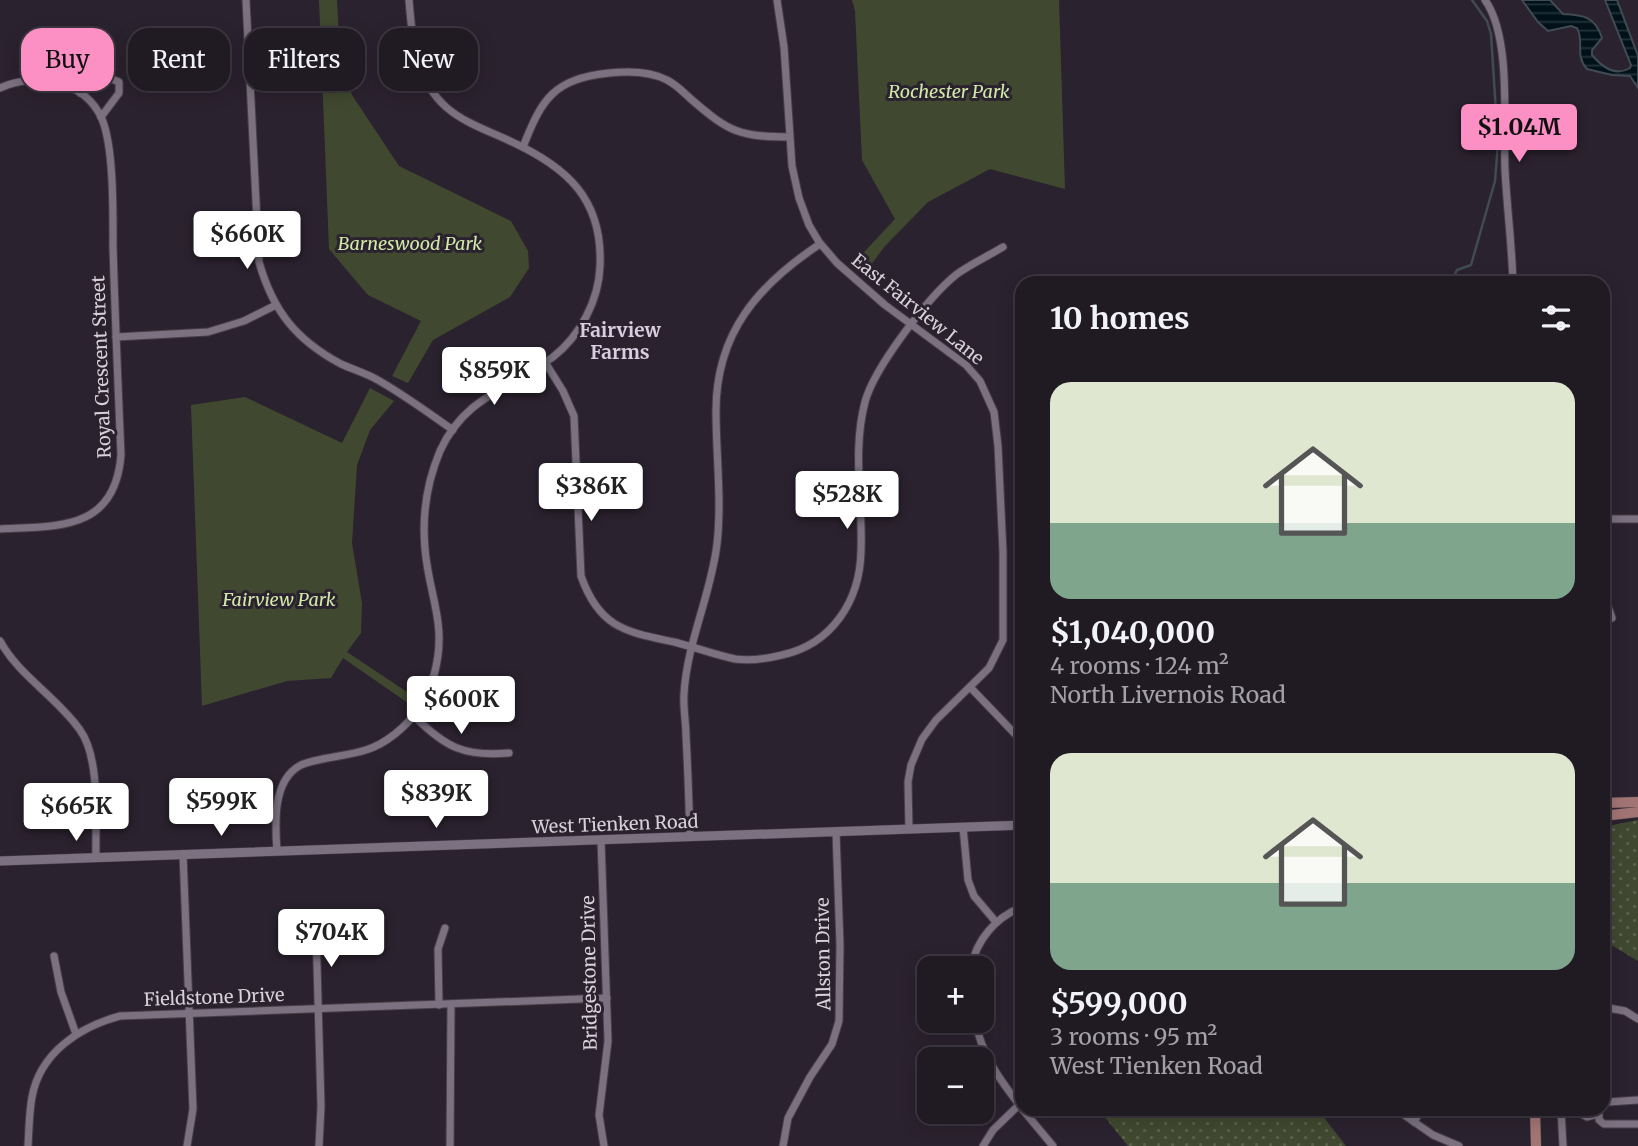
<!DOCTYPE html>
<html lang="en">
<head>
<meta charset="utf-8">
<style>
  :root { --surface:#201a23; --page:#28232b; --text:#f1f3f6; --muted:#a2a1a6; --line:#3d3841; --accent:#fc8fc3 }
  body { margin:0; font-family:Merriweather,serif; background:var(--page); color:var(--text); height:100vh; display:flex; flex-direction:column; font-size:26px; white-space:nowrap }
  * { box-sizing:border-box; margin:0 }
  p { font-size:23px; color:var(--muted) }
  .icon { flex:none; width:38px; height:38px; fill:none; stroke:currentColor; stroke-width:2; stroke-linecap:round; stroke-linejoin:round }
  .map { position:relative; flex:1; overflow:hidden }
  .side { position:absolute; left:1015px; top:276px; width:595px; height:840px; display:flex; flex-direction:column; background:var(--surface); border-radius:21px; box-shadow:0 4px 18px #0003,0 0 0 2px var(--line) }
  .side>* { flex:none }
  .guide { position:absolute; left:21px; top:28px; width:665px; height:63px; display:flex; gap:14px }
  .buttons { position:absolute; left:917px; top:956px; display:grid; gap:14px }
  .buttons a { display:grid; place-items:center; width:77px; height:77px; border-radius:14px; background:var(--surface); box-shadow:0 4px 18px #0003,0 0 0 2px var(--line); font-size:35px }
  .price { position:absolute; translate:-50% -60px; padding:0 16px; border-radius:7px; background:#fff; color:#222; font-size:23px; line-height:46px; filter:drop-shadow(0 2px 4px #0008) }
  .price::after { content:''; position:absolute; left:50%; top:42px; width:21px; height:16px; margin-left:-10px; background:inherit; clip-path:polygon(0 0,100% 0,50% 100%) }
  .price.on { background:var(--accent); color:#111 }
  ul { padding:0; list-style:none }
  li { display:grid; align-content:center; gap:14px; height:371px; padding:0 35px }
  li span { display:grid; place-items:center; height:217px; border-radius:21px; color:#555 }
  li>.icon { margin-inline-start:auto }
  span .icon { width:126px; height:126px; fill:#fffc; stroke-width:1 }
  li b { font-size:30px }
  h2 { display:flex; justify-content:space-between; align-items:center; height:84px; padding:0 35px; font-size:30px }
  .pill { padding:0 24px; border-radius:21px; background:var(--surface); box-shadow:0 4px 18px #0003,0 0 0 2px var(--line); font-size:24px; line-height:63px }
  .pill.on { background:var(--accent); color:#111 }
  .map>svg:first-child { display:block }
</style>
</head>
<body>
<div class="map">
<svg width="1638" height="1146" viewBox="0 0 1638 1146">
  <defs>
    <pattern id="grass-dots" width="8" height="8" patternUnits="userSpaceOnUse" patternTransform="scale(1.75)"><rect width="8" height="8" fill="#40492f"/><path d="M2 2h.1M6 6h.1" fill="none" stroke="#5b624d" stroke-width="1.8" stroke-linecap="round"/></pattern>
    <pattern id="water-rules" width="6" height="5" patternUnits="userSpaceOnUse" patternTransform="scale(1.75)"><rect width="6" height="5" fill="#001119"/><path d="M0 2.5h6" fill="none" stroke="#24333a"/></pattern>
  </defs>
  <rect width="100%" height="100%" fill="#2b222f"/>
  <g fill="url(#grass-dots)">
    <polygon points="1638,820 1638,961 1603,940 1603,827"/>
    <polygon points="1099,1110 1318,1110 1346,1146 1128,1146"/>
  </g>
  <g fill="#40492f">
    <polygon points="319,0 337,0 340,57 352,95 399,166 511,221 528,251 529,268 510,297 433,340 408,383 392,376 421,321 368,295 329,249"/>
    <polygon points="852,0 1059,0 1065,189 990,169 928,202 885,246 865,273 853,264 895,219 862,160 855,11"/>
    <polygon points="370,388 394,401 370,430 357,465 352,543 362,603 361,633 347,652 413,696 408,703 343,658 331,678 287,681 202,706 191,405 245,397 342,443"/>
  </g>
  <path fill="url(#water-rules)" stroke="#404b53" stroke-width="2" d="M1522,0H1550L1563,14C1583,15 1595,16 1602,38L1592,50V55C1602,67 1615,77 1630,68L1631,65L1605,0H1617L1638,56V88L1630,76L1612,75L1587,69C1574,54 1585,43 1577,28L1571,26L1548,31L1538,22Z"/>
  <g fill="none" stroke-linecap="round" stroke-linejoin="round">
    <polyline stroke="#404b53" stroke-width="2.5" points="1450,284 1457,270 1471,265 1495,181 1498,143 1491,34 1487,21 1472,0"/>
    <defs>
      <g id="minor">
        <path d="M246,0L259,262C273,311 296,340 341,364C352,369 365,373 376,379C403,394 427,412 453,430"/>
        <polyline points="777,0 784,47 792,166 799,198 809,225 819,242 837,263 885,305 966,365 980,381 994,412 998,446 1003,552 1003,640 989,668 936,720 922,739 911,765 908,782 909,829"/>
        <path d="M1485,0C1512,38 1503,124 1505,170C1507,208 1512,246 1513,284"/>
        <path d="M0,88C35,72 85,80 102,119C114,148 113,213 113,246C115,316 118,385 121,455C115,531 58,526 0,529"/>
        <polyline points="80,93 107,77 119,82 119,93 101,117"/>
        <path d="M523,147C542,98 554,79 609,73C628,71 650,71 667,80C677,85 684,93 692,100C729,132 740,137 789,137"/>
        <polyline points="116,337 208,332 244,321 276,305"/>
        <path d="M545,362L563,391L574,416L581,576C600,630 628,632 678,643C697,648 716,655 735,659C751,661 766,659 782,655C832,644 860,601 861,551C863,501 852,451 865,402C874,368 929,296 957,274C971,264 988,256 1003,247"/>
        <polyline points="1603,519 1638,519"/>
        <polyline points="1604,519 1606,601 1612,618"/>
        <path d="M0,641C19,676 57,697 80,730C101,759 95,822 96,857"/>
        <polyline points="970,687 1017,736"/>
        <path d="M414,716C445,747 464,757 509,753"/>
        <polyline points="963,827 968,880 974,896 996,922"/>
        <path d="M690,837C689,804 688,770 686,736C686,722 683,708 684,694C687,642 711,595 717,544C722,500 716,455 716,411C716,333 758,285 820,244"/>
        <polyline points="601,840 608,1041 599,1115 604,1146"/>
        <path d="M277,851C275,824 272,780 301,765C316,758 348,756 366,750C388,743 408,724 422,706C428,696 431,686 434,675C448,624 429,597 425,549C422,516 427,482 440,451C465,396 510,389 553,357C580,336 599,300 600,266C603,199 567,167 510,141C489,131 464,123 446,107C415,79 412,39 409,0"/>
        <polyline points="183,854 193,1109 187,1146"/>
        <polyline points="316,929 321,1106 319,1146"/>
        <polyline points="54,956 61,992 76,1034"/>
        <path d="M971,968C976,940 996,917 1022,907"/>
        <polyline points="439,1005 438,949 445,928"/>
        <polyline points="1603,1007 1625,1011 1638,1019"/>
        <path d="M975,1020C981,1054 1001,1082 1022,1108"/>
        <polyline points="1603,1104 1608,1102 1638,1100"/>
        <polyline points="1023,1110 1053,1146"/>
        <polyline points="1397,1110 1433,1135 1459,1146"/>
        <polyline points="1561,1110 1563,1146"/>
        <polyline points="1599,1110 1599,1120 1604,1124 1638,1124"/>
        <polyline points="1561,1111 1574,1110 1587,1117 1598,1114"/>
        <polyline points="1414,1122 1421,1110"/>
        <path d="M28,1146C29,1130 29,1113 32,1097C40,1053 79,1027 120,1016L607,998"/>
        <polyline points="450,1146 451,1005"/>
        <polyline points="783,1146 788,1118 810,1077 832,1044 839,1021 840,945 836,832"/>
        <polyline points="983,1146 993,1130 1019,1105"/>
      </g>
      <polyline id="tertiary" points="0,861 1022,825"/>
      <g id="secondary">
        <polyline points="1603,803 1638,802"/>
        <polyline points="1603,816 1638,812"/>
        <polyline points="1535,1110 1536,1146"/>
      </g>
    </defs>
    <use href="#minor" stroke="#463f49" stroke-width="9"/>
    <use href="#tertiary" stroke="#463f49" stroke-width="10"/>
    <use href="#secondary" stroke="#463f49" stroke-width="11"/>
    <use href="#minor" stroke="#7b7180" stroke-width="7"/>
    <use href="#tertiary" stroke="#7b7180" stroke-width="9"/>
    <use href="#secondary" stroke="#a27574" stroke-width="10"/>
  </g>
  <g text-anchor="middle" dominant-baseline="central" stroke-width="6" stroke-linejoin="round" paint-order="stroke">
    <g font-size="18" font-style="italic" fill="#d2eaa7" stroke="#2b222f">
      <text x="949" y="91">Rochester Park</text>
      <text x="410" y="243">Barneswood Park</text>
      <text x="279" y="599">Fairview Park</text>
    </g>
    <g font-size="18" fill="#d7d1d9" stroke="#2b222f">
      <text transform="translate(918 309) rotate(39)">East Fairview Lane</text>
      <text transform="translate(101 367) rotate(-92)">Royal Crescent Street</text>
      <text transform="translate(615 824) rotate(-2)">West Tienken Road</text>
      <text transform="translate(823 954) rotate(-91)">Allston Drive</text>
      <text transform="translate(589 973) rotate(-91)">Bridgestone Drive</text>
      <text transform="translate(214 997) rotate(-2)">Fieldstone Drive</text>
    </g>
    <g font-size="19" font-weight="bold" fill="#d9cedf" stroke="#2b222f">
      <text x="620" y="330">Fairview<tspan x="620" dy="22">Farms</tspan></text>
    </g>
  </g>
</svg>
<div class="buttons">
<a>+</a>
<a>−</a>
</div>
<b class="price on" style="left:1519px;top:164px">$1.04M</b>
<b class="price" style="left:247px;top:271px">$660K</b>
<b class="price" style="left:494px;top:407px">$859K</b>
<b class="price" style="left:591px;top:523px">$386K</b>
<b class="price" style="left:847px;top:531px">$528K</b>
<b class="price" style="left:461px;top:736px">$600K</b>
<b class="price" style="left:436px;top:830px">$839K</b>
<b class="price" style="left:221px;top:838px">$599K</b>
<b class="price" style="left:76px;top:843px">$665K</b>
<b class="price" style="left:331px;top:969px">$704K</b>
<div class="guide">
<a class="pill on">Buy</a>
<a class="pill">Rent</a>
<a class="pill">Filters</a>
<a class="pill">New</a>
</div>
<section class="side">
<h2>10 homes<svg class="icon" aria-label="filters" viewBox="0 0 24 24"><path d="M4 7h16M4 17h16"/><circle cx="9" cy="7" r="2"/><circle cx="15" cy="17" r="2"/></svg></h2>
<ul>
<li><span style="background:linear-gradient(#dfe7d0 65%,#7fa58c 0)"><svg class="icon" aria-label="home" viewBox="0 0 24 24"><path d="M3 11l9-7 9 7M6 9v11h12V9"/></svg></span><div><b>$1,040,000</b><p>4 rooms · 124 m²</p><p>North Livernois Road</p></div></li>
<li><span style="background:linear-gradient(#dfe7d0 60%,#7fa58c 0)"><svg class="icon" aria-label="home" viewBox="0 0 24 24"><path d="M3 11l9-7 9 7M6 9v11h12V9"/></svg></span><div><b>$599,000</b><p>3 rooms · 95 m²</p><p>West Tienken Road</p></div></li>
</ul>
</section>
</div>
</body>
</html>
